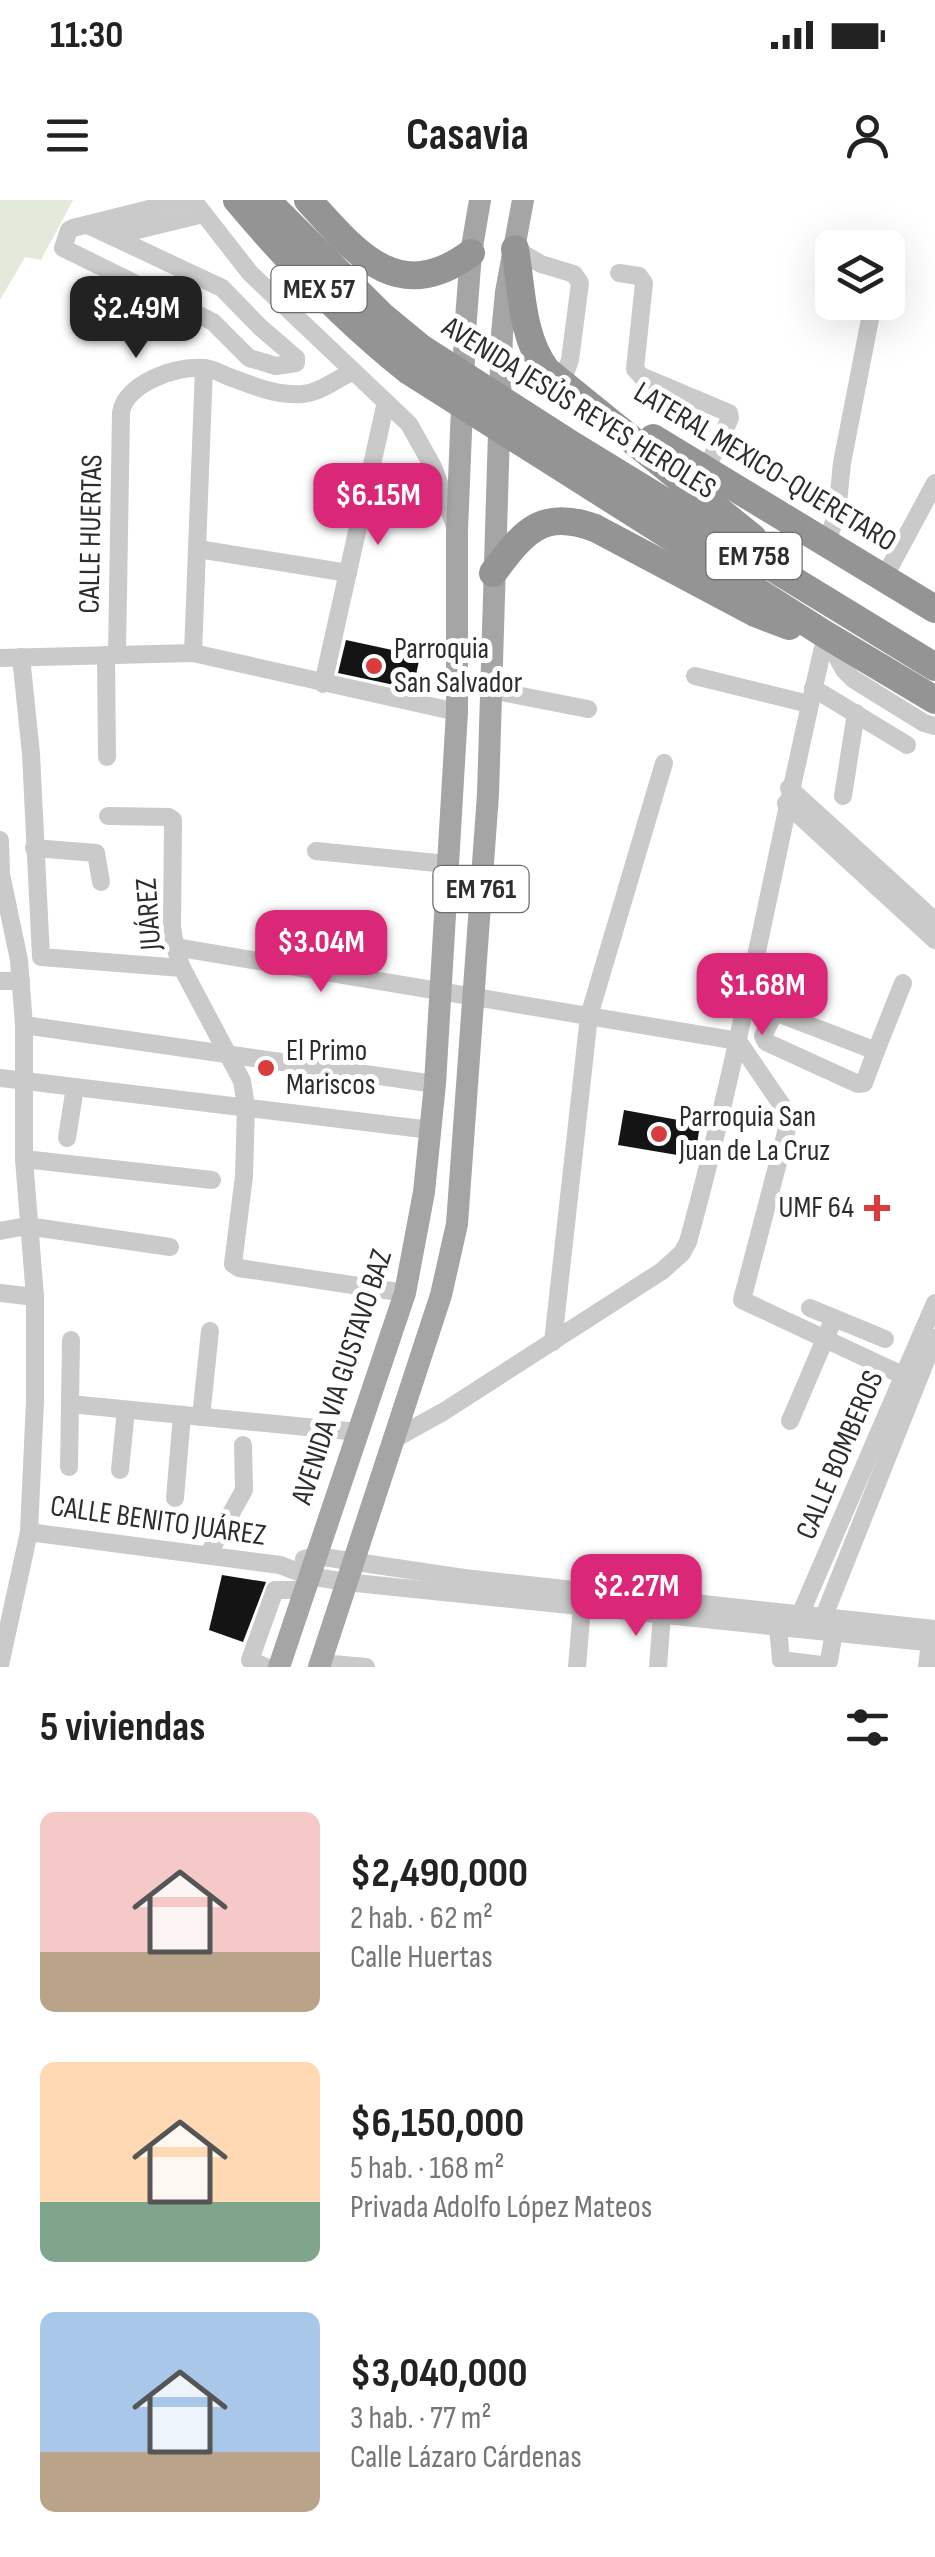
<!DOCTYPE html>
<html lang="es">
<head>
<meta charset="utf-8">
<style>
  :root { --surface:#fff; --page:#f2f2f2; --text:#222; --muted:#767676; --accent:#db2777 }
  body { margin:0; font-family:"Sofia Sans Condensed",sans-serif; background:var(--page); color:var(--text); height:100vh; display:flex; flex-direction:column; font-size:38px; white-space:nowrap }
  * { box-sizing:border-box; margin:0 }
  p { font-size:32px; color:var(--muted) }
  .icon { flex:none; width:55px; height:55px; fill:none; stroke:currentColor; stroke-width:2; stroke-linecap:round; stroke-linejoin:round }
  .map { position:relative; height:1467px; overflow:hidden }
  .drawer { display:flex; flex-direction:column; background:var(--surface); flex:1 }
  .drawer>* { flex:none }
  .buttons { position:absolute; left:815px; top:30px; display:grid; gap:20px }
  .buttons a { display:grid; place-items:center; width:90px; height:90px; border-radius:15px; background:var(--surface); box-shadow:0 10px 40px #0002; font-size:50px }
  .price { position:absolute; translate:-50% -85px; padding:0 22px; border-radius:20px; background:var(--accent); color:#fff; font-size:32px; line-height:65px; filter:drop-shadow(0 2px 5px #0008) }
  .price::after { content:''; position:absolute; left:50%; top:60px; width:30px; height:22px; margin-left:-15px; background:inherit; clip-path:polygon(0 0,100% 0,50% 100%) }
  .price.active { background:#222; color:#fff }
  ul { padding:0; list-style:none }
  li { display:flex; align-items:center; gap:30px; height:250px; padding:0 40px }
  li span { display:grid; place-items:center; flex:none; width:280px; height:200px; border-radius:15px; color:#555 }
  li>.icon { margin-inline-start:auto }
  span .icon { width:120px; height:120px; fill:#fffc; stroke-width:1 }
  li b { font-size:42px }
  h2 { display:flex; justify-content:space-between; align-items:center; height:120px; padding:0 40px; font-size:42px }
  .status { display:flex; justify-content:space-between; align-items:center; height:70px; padding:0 50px; background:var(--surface); direction:ltr }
  .status svg { height:28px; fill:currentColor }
  header { display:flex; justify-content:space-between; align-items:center; height:130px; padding:0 40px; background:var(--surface); font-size:45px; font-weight:700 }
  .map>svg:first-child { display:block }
</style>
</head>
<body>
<div class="status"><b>11:30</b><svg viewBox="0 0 49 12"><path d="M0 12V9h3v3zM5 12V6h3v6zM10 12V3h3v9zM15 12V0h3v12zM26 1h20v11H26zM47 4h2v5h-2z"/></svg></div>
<header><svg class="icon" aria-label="menu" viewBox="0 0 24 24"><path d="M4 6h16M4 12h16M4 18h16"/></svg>Casavia<svg class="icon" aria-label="person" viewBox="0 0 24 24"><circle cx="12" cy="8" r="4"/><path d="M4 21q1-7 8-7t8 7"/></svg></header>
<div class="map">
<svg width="935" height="1467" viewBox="0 0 935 1467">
  <rect width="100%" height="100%" fill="#fff"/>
  <polygon fill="#e3eadc" points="0,0 73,0 41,60 25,57 0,100"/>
  <g fill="#141414">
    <polygon points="346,440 420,456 413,489 338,473"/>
    <polygon points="624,910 700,924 695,958 618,945"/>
    <polygon points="222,1375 266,1382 243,1442 209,1430"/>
  </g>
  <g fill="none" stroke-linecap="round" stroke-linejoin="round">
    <g stroke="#cacaca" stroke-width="18">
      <polyline points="193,0 250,73 409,224 433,267 455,326"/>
      <polyline points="88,25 222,88 260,127 296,158 296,163 276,166 249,158 213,122 63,48 69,30 73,28 185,0"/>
      <polyline points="113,36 203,14"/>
      <polyline points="515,49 541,64 574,74 580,83 570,160 561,184"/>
      <polyline points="619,73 639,76 644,83 635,169 641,176 729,213 730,218 706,270"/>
      <polyline points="827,342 837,313 842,263 870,119"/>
      <polyline points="198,349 348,373"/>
      <polyline points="885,376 935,283"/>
      <polyline points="828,440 844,470 853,479 924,523 935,526"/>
      <polyline points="193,453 204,168"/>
      <path d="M117,454L121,213C124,184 177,165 204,168C211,168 220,173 227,176C251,185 276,196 303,194C320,192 338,179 353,171"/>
      <polyline points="106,455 107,557"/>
      <polyline points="21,457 31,554 41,757 182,768"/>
      <polyline points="0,458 193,453 457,512"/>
      <polyline points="695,476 809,504"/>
      <polyline points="323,484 386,202"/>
      <polyline points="813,488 907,545"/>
      <polyline points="491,490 588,509"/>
      <polyline points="789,588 935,721"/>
      <polyline points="843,596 856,513"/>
      <polyline points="786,603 935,740"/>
      <polyline points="108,616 169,617 173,620 172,726 175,747 182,768 242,881 246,906 244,976 233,1064 239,1068 405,1093"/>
      <polyline points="0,640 1,674 19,760 24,825 24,959 35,1097 35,1201 29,1332 0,1465"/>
      <polyline points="34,648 96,653 101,682"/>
      <polyline points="316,651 447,664"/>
      <polyline points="175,747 738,841 790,917 742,1100 917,1182"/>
      <polyline points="0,781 21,781"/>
      <polygon points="775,812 876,851 864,883 858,884 766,842 763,836"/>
      <polyline points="24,825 435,884"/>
      <polyline points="876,851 903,783"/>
      <polyline points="0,878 431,930"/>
      <polyline points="67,938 75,887"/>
      <polyline points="24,959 212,980"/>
      <polyline points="0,1031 27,1026 170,1047"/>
      <polyline points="0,1093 35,1097"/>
      <polyline points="810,1108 885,1139"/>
      <polyline points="553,1142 589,816 664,563"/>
      <polyline points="70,1204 358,1232"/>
      <polyline points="201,1217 210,1131"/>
      <polyline points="790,1221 834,1118"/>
      <path d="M394,1239L443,1212L662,1071L682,1053L688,1042C743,842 778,637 826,435"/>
      <polyline points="69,1267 71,1140"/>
      <polyline points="120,1270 126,1210"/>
      <polyline points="175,1298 182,1215"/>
      <polyline points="29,1332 280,1365 309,1376 346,1382 935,1443"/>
      <polyline points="208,1355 244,1290 243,1245"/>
      <polyline points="304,1359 316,1356 464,1378 935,1429"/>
      <polyline points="796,1424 935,1103"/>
      <polyline points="820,1426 935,1138"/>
      <polyline points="778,1427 781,1460 822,1465 829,1461 834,1432"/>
      <polyline points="321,1463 366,1467"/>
      <polyline points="266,1467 250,1460 275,1390 305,1390"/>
      <polyline points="577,1467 582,1407"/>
      <polyline points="658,1467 662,1415"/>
      <polyline points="927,1467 930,1442"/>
    </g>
    <g stroke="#a5a5a5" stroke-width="22">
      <polyline points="279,1467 405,1093 424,992 435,884 457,512 457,331 465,132 471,53 480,0"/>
      <polyline points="319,1467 441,1095 457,1024 488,594 502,134 506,92 523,0"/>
    </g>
    <g stroke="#949494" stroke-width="28">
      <path d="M237,0C289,62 346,121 409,171L826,435L935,500"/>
      <polyline points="266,0 381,115 421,148 572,245 935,467"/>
      <path d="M308,0C356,53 398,107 471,53"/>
      <path d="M515,49C522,90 521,137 547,171L753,338"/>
      <polyline points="653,238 935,409"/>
      <path d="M493,373C523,333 541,308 595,328L755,413L789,426"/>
    </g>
  </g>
  <g fill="#d83c3d" stroke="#fff" stroke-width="4">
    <circle cx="374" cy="466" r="10"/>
    <circle cx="266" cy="868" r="10"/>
    <circle cx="659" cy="934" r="10"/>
    <path d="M872 993h10v10h10v10h-10v10h-10v-10h-10v-10h10z"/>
  </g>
  <g text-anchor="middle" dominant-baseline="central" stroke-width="10" stroke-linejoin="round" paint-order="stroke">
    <g fill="#fff" stroke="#6c6c6c" stroke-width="2.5">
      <rect x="271.5" y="66" width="95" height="46" rx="8"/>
      <rect x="706.5" y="333" width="95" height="46" rx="8"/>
      <rect x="433.5" y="666" width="95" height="46" rx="8"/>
    </g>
    <g font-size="28" font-weight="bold" fill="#2d2d2d">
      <text x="319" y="89">MEX 57</text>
      <text x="754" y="356">EM 758</text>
      <text x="481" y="689">EM 761</text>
    </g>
    <g font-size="30" fill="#2d2d2d" stroke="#fff">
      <text transform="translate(579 208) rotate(32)">AVENIDA JESÚS REYES HEROLES</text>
      <text transform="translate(765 267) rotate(31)">LATERAL MEXICO-QUERETARO</text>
      <text transform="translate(91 334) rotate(-89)">CALLE HUERTAS</text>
      <text transform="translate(149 714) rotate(-94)">JUÁREZ</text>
      <text transform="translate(342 1177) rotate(-72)">AVENIDA VIA GUSTAVO BAZ</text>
      <text transform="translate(840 1255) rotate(-67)">CALLE BOMBEROS</text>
      <text transform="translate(158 1321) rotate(8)">CALLE BENITO JUÁREZ</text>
    </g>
    <g font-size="30" fill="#2d2d2d" stroke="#fff" text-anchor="start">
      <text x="394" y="449">Parroquia<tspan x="394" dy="34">San Salvador</tspan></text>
      <text x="286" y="851">El Primo<tspan x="286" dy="34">Mariscos</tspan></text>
      <text x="679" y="917">Parroquia San<tspan x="679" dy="34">Juan de La Cruz</tspan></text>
      <text x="854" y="1008" text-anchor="end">UMF 64</text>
    </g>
  </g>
</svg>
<div class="buttons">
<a><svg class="icon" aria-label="layers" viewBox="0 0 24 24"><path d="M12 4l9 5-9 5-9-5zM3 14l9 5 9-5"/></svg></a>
</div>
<b class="price active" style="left:136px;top:161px">$2.49M</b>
<b class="price" style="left:378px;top:348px">$6.15M</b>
<b class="price" style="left:321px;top:795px">$3.04M</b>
<b class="price" style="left:762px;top:838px">$1.68M</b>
<b class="price" style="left:636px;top:1439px">$2.27M</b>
</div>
<section class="drawer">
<h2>5 viviendas<svg class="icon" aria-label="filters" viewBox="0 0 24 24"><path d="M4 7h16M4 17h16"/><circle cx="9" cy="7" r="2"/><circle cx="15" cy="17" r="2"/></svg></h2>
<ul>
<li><span style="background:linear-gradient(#f6c9c9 70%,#b9a48a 0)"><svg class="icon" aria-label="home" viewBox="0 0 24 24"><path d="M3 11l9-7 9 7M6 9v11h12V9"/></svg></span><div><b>$2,490,000</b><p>2 hab. · 62 m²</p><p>Calle Huertas</p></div></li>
<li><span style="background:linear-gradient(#ffd9b3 70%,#7fa58c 0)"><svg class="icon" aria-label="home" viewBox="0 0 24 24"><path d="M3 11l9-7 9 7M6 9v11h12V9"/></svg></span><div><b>$6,150,000</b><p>5 hab. · 168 m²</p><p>Privada Adolfo López Mateos</p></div></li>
<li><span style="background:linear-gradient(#a9c7e8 70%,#b9a48a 0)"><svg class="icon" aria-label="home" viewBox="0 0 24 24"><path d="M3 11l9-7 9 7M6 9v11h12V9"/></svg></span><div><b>$3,040,000</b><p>3 hab. · 77 m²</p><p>Calle Lázaro Cárdenas</p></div></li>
</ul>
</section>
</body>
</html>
